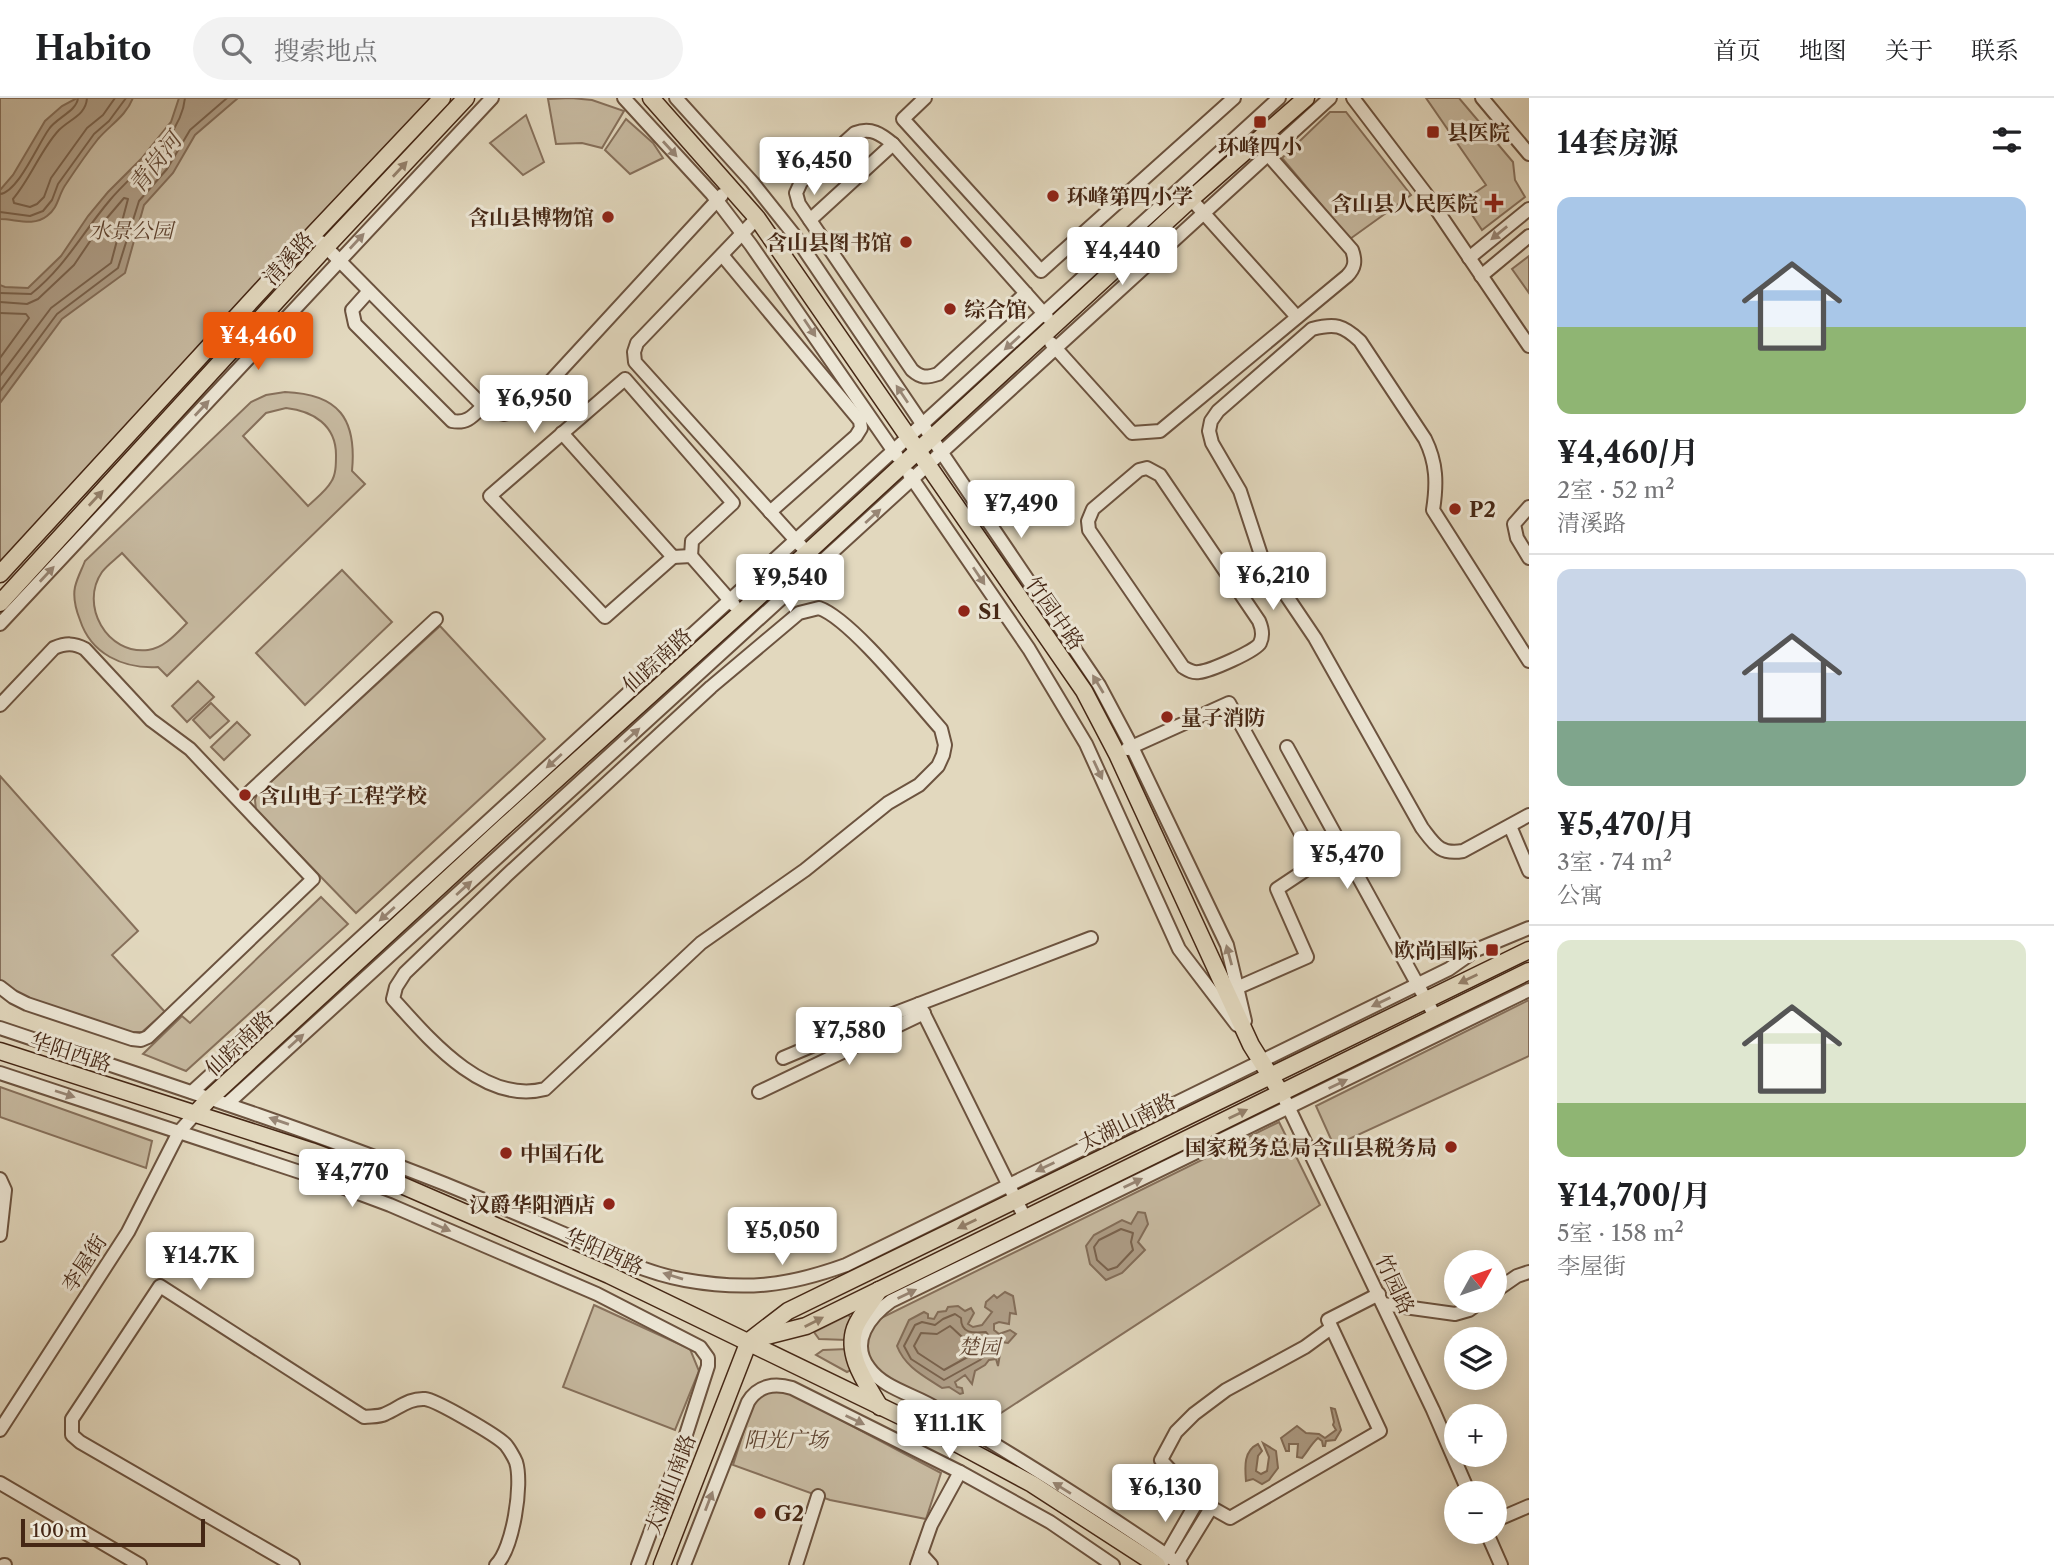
<!DOCTYPE html>
<html lang="zh">
<head>
<meta charset="utf-8">
<style>
  :root { --surface:#fff; --page:#f2f2f2; --text:#202124; --muted:#757577; --line:#e0e0e0; --accent:#ea580c }
  body { margin:0; font-family:"Libre Caslon Text","Noto Serif SC",serif; background:var(--page); color:var(--text); height:100vh; display:flex; flex-direction:column; font-size:26px; white-space:nowrap }
  * { box-sizing:border-box; margin:0 }
  p { font-size:23px; color:var(--muted) }
  .icon { flex:none; width:38px; height:38px; fill:none; stroke:currentColor; stroke-width:2; stroke-linecap:round; stroke-linejoin:round }
  .map { position:relative; flex:1; overflow:hidden }
  .side { display:flex; flex-direction:column; background:var(--surface); width:525px }
  .side>* { flex:none }
  .needle { width:46px; rotate:50deg }
  .tools { position:absolute; left:1444px; top:1152px; display:grid; gap:14px }
  .tools a { display:grid; place-items:center; width:63px; height:63px; border-radius:50%; background:var(--surface); box-shadow:0 4px 18px #0003; font-size:35px }
  .scale { position:absolute; left:21px; bottom:18px; width:184px; box-sizing:border-box; padding-left:7px; border:4px solid #452715; border-top:0; font-size:19px; line-height:24px; white-space:nowrap; color:#452715; -webkit-text-stroke:5px #ece6d5; paint-order:stroke }
  .price { position:absolute; translate:-50% -60px; padding:0 16px; border-radius:7px; background:#fff; color:#222; font-size:23px; line-height:46px; filter:drop-shadow(0 2px 4px #0008) }
  .price::after { content:''; position:absolute; left:50%; top:42px; width:21px; height:16px; margin-left:-10px; background:inherit; clip-path:polygon(0 0,100% 0,50% 100%) }
  .price.active { background:var(--accent); color:#fff }
  ul { padding:0; list-style:none }
  li { display:grid; align-content:center; gap:14px; height:371px; padding:0 28px }
  li+li { border-top:2px solid var(--line) }
  li span { display:grid; place-items:center; height:217px; border-radius:14px; color:#555 }
  li>.icon { margin-inline-start:auto }
  span .icon { width:126px; height:126px; fill:#fffc; stroke-width:1 }
  li b { font-size:30px }
  h2 { display:flex; justify-content:space-between; align-items:center; height:84px; padding:0 28px; font-size:30px }
  header { display:flex; align-items:center; gap:42px; box-sizing:border-box; height:98px; padding:0 35px; background:var(--surface); border-bottom:2px solid var(--line) }
  header strong { font-size:33px }
  nav { display:flex; gap:38px; margin-inline-start:auto; font-size:24px }
  .search { width:490px; height:63px; background:var(--page); display:flex; align-items:center; gap:18px; box-sizing:border-box; padding:0 24px; border-radius:38px; color:var(--muted); font-size:26px }
  main { display:flex; flex:1; min-height:0 }
  .map>svg:first-child { display:block }
</style>
</head>
<body>
<header>
<strong>Habito</strong>
<div class="search"><svg class="icon" aria-label="search" viewBox="0 0 24 24"><circle cx="10" cy="10" r="6"/><path d="M15 15l6 6"/></svg>搜索地点</div>
<nav><a>首页</a><a>地图</a><a>关于</a><a>联系</a></nav>
</header>
<main>
<div class="map">
<svg width="1529" height="1467" viewBox="0 0 1529 1467">
  <rect width="100%" height="100%" fill="#e2d8be"/>
  <filter id="stains"><feTurbulence type="fractalNoise" baseFrequency=".00286" numOctaves="4"/><feColorMatrix values="0 0 0 0 .2 0 0 0 0 .09 0 0 0 0 .02 0 0 0 .5 -.17"/></filter>
  <radialGradient id="worn" r=".72"><stop offset=".6" stop-color="#630" stop-opacity="0"/><stop offset="1" stop-color="#630" stop-opacity=".3"/></radialGradient>
  <g fill="#c7baa1" stroke="#86705b" stroke-width="2" fill-rule="evenodd">
    <polygon points="0,0 435,0 0,467"/>
    <polygon points="571,0 592,2 624,13 602,50 582,45 556,46 548,1"/>
    <polygon points="1426,0 1459,0 1513,64 1515,82 1525,99 1482,132 1463,103 1486,87"/>
    <polygon points="1330,14 1346,14 1411,97 1350,141 1282,60"/>
    <polygon points="526,17 544,64 523,77 490,45"/>
    <polygon points="626,21 653,45 663,60 630,76 605,52"/>
    <polygon points="1529,158 1529,195 1512,171"/>
    <path d="M285,294C339,296 357,321 352,373L365,386L167,578L158,569C123,571 91,556 80,522C76,512 73,499 75,489C77,480 82,471 85,463L251,304L266,297ZM286,310C313,313 336,327 336,357C336,366 336,377 331,384C326,393 315,401 308,408L243,338L266,315ZM122,455L187,525C176,536 164,550 148,552C107,557 79,507 102,474C107,467 116,461 122,455Z"/>
    <polygon points="342,472 392,524 305,607 256,555"/>
    <polygon points="440,528 545,641 356,815 256,712 255,702 257,696"/>
    <polygon points="198,583 214,599 187,624 172,608"/>
    <polygon points="211,605 229,623 210,640 193,622"/>
    <polygon points="237,624 250,637 224,662 211,649"/>
    <polygon points="0,678 138,833 112,857 165,914 142,934 125,934 31,901 13,894 0,883"/>
    <polygon points="321,799 348,826 186,973 143,956 182,918 190,925"/>
    <polygon points="1529,902 1529,958 1334,1048 1316,1008"/>
    <polygon points="0,989 152,1043 146,1070 0,1019"/>
    <polygon points="1279,1024 1320,1107 981,1328 882,1279 866,1256 866,1239 879,1221"/>
    <polygon points="594,1207 690,1251 699,1273 675,1332 563,1289"/>
    <polygon points="848,1217 852,1220 847,1242 819,1241 814,1234"/>
    <polygon points="847,1251 851,1272 847,1274 816,1257 823,1252"/>
    <polygon points="772,1291 790,1295 941,1375 926,1421 830,1402 733,1367 754,1301"/>
  </g>
  <g fill="#ad9c85" stroke="#836d58" stroke-width="2">
    <path d="M77,0H133C126,18 110,27 98,41C87,55 76,71 66,86C58,97 59,109 47,118C33,129 16,121 0,121V92L13,77L45,23L62,8Z"/>
    <polygon points="179,0 238,0 195,37 173,75 144,107 125,175 62,221 0,305 0,187 5,189 28,190 61,158 88,118 108,94 142,60 171,24"/>
    <polygon points="1138,1114 1145,1115 1148,1126 1138,1144 1145,1152 1122,1175 1106,1182 1090,1166 1086,1148 1094,1137 1122,1122 1131,1126"/>
    <path d="M1005,1194L1013,1198L1016,1216L1010,1215L1009,1226L999,1224L994,1226V1232L999,1236L1010,1232L1016,1236L1008,1245L1001,1244L995,1252L1000,1256L998,1268L996,1261L989,1262L985,1267L975,1273L972,1286L965,1277L955,1284L957,1289L962,1290L963,1295L960,1296L949,1289L942,1290C924,1278 905,1269 897,1248L909,1222L924,1214L928,1216V1220L934,1221L938,1214L946,1213L948,1209L958,1208L965,1213L971,1210L974,1215L968,1226L973,1229L982,1227L992,1214L985,1209L986,1204L994,1197L997,1200Z"/>
    <path d="M1331,1310L1335,1311L1341,1332L1335,1342L1326,1343L1325,1348H1323L1322,1343L1318,1340C1311,1346 1308,1353 1302,1360L1297,1359L1298,1346H1289V1353H1286L1281,1340L1297,1328L1306,1335L1319,1336L1325,1340L1336,1332L1333,1327L1334,1324Z"/>
    <path d="M1263,1345L1276,1353L1278,1370L1269,1382L1262,1386L1253,1381L1246,1383C1245,1370 1243,1353 1258,1346L1262,1353L1258,1358L1256,1373L1261,1376L1267,1373L1269,1359Z"/>
  </g>
  <g fill="none" stroke-linecap="round" stroke-linejoin="round">
    <g stroke="#79624d" stroke-width="2">
      <path d="M87,0C86,17 70,21 59,32C41,51 31,80 13,101L14,105L30,109L37,106L44,99L51,80L87,30L103,17L115,0"/>
      <path d="M0,96C18,94 38,46 49,31C56,20 77,13 78,0"/>
      <polyline points="0,114 30,118 43,113 52,102 58,86 94,36 109,23 126,0"/>
      <path d="M0,195L31,196C66,168 82,135 110,102C135,72 181,41 185,0"/>
      <polyline points="0,204 27,206 38,201 74,167 101,127 124,100 128,101 111,165 51,210 0,278"/>
      <polyline points="0,215 26,216 29,220 0,260"/>
      <polyline points="0,293 57,216 118,170 139,103 167,71 190,32 227,0"/>
      <polygon points="1121,1131 1133,1135 1131,1144 1133,1152 1117,1169 1108,1172 1097,1162 1094,1149 1099,1142"/>
      <path d="M955,1216L961,1220C961,1236 973,1235 986,1234L993,1243L988,1254L980,1262L944,1282L911,1261L904,1248L915,1227L922,1224L935,1227L943,1221Z"/>
      <path d="M950,1228C960,1236 963,1244 978,1244L980,1248L973,1256L944,1272L918,1255L914,1248L921,1235L937,1236Z"/>
    </g>
    <defs>
      <g id="minor">
        <polyline points="624,0 712,96 751,147 897,358"/>
        <polyline points="676,0 752,84 795,138 1099,587 1132,649 1227,847 1245,923"/>
        <polyline points="925,0 903,21 1041,173 1234,0"/>
        <polyline points="1353,0 1426,96 1529,248"/>
        <polyline points="1482,0 1529,56"/>
        <polyline points="1191,101 1297,219"/>
        <polyline points="757,120 637,245 634,254 635,264 801,448"/>
        <polyline points="810,122 893,46"/>
        <polyline points="321,144 487,312 504,316 525,311 722,97"/>
        <polyline points="722,157 860,323 861,330 856,338 770,414"/>
        <polyline points="1469,160 1529,111"/>
        <polyline points="1481,178 1529,138"/>
        <path d="M369,193L352,212L355,226L452,323C467,326 473,318 483,308"/>
        <path d="M1026,195L938,276C926,280 921,280 912,272L799,106L796,95L801,84L855,35C871,29 881,36 893,46L1047,219"/>
        <path d="M1051,245L1132,335L1160,333L1347,178C1355,170 1356,163 1352,152L1263,51"/>
        <polyline points="562,335 673,459 691,458 734,507"/>
        <path d="M1147,370L1160,377L1259,523C1262,530 1264,537 1260,545C1256,553 1210,573 1199,574C1192,575 1188,572 1183,569L1089,432L1088,423L1093,411L1139,372Z"/>
        <polyline points="909,376 1029,551 1086,646 1179,851 1237,927"/>
        <polyline points="1529,409 1514,426 1517,440 1529,460"/>
        <polyline points="673,459 605,519 490,398 625,281 733,405 692,443 691,458"/>
        <path d="M819,510C851,521 915,602 941,631L945,647L943,657L938,668L919,687L888,705L805,772L701,845L545,991C484,1007 429,941 393,901L396,889L405,875L507,777L711,589L799,515Z"/>
        <polyline points="0,526 492,0"/>
        <path d="M1529,563L1433,412C1437,386 1437,365 1425,341L1360,243C1343,227 1335,225 1312,231L1218,313L1211,323L1209,333L1212,345L1240,393L1263,463L1315,540L1422,730C1435,747 1440,757 1463,753L1529,717"/>
        <path d="M0,607L54,550C66,545 74,545 85,551L151,622L190,651L313,781L148,939L141,942L132,941L27,906L13,899L0,889"/>
        <polyline points="1287,649 1436,920"/>
        <polyline points="1127,651 1229,605 1315,761 1313,767 1277,791 1307,859 1232,892"/>
        <polyline points="240,703 436,521"/>
        <polyline points="1510,728 1529,773"/>
        <polyline points="919,906 1025,1120"/>
        <path d="M0,930C149,980 298,1028 445,1086C484,1102 523,1118 562,1135C600,1153 644,1175 685,1182C746,1193 788,1188 846,1167L1449,871L1476,852L1529,830"/>
        <polyline points="783,960 833,939 1091,840"/>
        <polyline points="0,975 315,1079 390,1107 597,1196 700,1249 708,1260 708,1268 681,1352 638,1467"/>
        <polyline points="192,994 1279,0"/>
        <polyline points="759,994 924,915"/>
        <polyline points="1285,1002 1433,1312 1469,1395"/>
        <polyline points="227,1006 1330,0"/>
        <polyline points="0,1081 5,1092 0,1137"/>
        <polyline points="1494,1194 1517,1178 1529,1174"/>
        <polyline points="1383,1206 1455,1216 1469,1212 1483,1202"/>
        <polyline points="1331,1230 1305,1249 1226,1292 1194,1316 1176,1334 1161,1362 1198,1402 1230,1420 1380,1333 1328,1222 1379,1196"/>
        <polyline points="0,1332 128,1134 179,1034 195,1016"/>
        <polyline points="0,1385 140,1467"/>
        <polyline points="1494,1423 1529,1408"/>
        <polyline points="1486,1433 1501,1467"/>
        <polyline points="921,1456 931,1467"/>
        <polyline points="1163,1463 1198,1402"/>
        <polyline points="4,1467 5,1467"/>
        <path d="M293,1467L80,1344L72,1337V1321L160,1188L364,1319C371,1318 379,1319 385,1316C399,1310 409,1300 425,1301C436,1302 496,1337 505,1346C508,1349 514,1359 516,1364C523,1386 513,1451 496,1467"/>
        <path d="M684,1467L748,1304C758,1287 775,1285 792,1290L960,1374L1050,1424L1113,1467"/>
        <polyline points="796,1467 818,1398"/>
        <polyline points="917,1467 931,1427 960,1374"/>
        <polyline points="1176,1467 1211,1410"/>
        <path d="M1181,1467C1102,1412 1019,1361 937,1311C916,1297 884,1291 869,1270C849,1244 870,1218 891,1203L1529,892"/>
      </g>
      <g id="major">
        <polyline points="651,0 757,120 1084,593 1117,656 1251,947 1281,995"/>
        <polyline points="0,476 286,165 442,0"/>
        <polyline points="0,505 326,149 466,0"/>
        <polyline points="0,953 311,1053 392,1083 609,1177 950,1342 1032,1386 1157,1467"/>
        <polyline points="195,1016 210,1000 505,728 807,455 1191,101 1306,0"/>
        <path d="M879,1192C872,1204 860,1217 855,1230C845,1258 867,1286 880,1309"/>
        <polyline points="755,1241 806,1228 1529,873"/>
        <polyline points="662,1467 749,1243 788,1213 1529,852"/>
      </g>
    </defs>
    <use href="#minor" stroke="#6c533f" stroke-width="16"/>
    <use href="#major" stroke="#452715" stroke-width="19"/>
    <use href="#minor" stroke="#ece6d5" stroke-width="12"/>
    <use href="#major" stroke="#e2d8be" stroke-width="16"/>
  </g>
  <defs><path id="oneway-solid" d="M-6-.8H1V-3.2L6.5 0L1 3.2V.8H-6Z" transform="scale(1.75)"/></defs>
  <g fill="#988675">
    <use href="#oneway-solid" transform="translate(670 51) rotate(48)"/>
    <use href="#oneway-solid" transform="translate(1499 135) rotate(141)"/>
    <use href="#oneway-solid" transform="translate(357 143) rotate(-47)"/>
    <use href="#oneway-solid" transform="translate(810 230) rotate(56)"/>
    <use href="#oneway-solid" transform="translate(1012 245) rotate(138)"/>
    <use href="#oneway-solid" transform="translate(902 296) rotate(-124)"/>
    <use href="#oneway-solid" transform="translate(202 310) rotate(-47)"/>
    <use href="#oneway-solid" transform="translate(873 418) rotate(-42)"/>
    <use href="#oneway-solid" transform="translate(47 476) rotate(-47)"/>
    <use href="#oneway-solid" transform="translate(979 478) rotate(56)"/>
    <use href="#oneway-solid" transform="translate(1098 586) rotate(-121)"/>
    <use href="#oneway-solid" transform="translate(632 637) rotate(-42)"/>
    <use href="#oneway-solid" transform="translate(554 663) rotate(138)"/>
    <use href="#oneway-solid" transform="translate(1098 672) rotate(65)"/>
    <use href="#oneway-solid" transform="translate(464 790) rotate(-42)"/>
    <use href="#oneway-solid" transform="translate(387 816) rotate(138)"/>
    <use href="#oneway-solid" transform="translate(1229 857) rotate(-105)"/>
    <use href="#oneway-solid" transform="translate(1381 904) rotate(154)"/>
    <use href="#oneway-solid" transform="translate(296 943) rotate(-42)"/>
    <use href="#oneway-solid" transform="translate(1338 986) rotate(-26)"/>
    <use href="#oneway-solid" transform="translate(65 996) rotate(18)"/>
    <use href="#oneway-solid" transform="translate(279 1023) rotate(-161)"/>
    <use href="#oneway-solid" transform="translate(1045 1069) rotate(154)"/>
    <use href="#oneway-solid" transform="translate(1133 1085) rotate(-26)"/>
    <use href="#oneway-solid" transform="translate(441 1129) rotate(23)"/>
    <use href="#oneway-solid" transform="translate(673 1178) rotate(-163)"/>
    <use href="#oneway-solid" transform="translate(907 1196) rotate(-26)"/>
    <use href="#oneway-solid" transform="translate(855 1322) rotate(26)"/>
    <use href="#oneway-solid" transform="translate(1062 1390) rotate(-148)"/>
    <use href="#oneway-solid" transform="translate(709 1403) rotate(-69)"/>
  </g>
  <g fill="#94806a">
    <use href="#oneway-solid" transform="translate(400 71) rotate(-47)"/>
    <use href="#oneway-solid" transform="translate(96 400) rotate(-47)"/>
    <use href="#oneway-solid" transform="translate(1468 881) rotate(154)"/>
    <use href="#oneway-solid" transform="translate(1238 1016) rotate(-26)"/>
    <use href="#oneway-solid" transform="translate(967 1126) rotate(154)"/>
    <use href="#oneway-solid" transform="translate(814 1224) rotate(-27)"/>
  </g>
  <g fill="#8f2418" stroke="#ece6d5" stroke-width="2.5">
    <rect x="1253" y="17" width="14" height="14" rx="3.5"/>
    <rect x="1426" y="27" width="14" height="14" rx="3.5"/>
    <circle cx="1053" cy="98" r="7"/>
    <path d="M1490.5 94.5h7v7h7v7h-7v7h-7v-7h-7v-7h7z"/>
    <circle cx="608" cy="119" r="7"/>
    <circle cx="906" cy="144" r="7"/>
    <circle cx="950" cy="211" r="7"/>
    <circle cx="1455" cy="411" r="7"/>
    <circle cx="964" cy="513" r="7"/>
    <circle cx="1167" cy="619" r="7"/>
    <circle cx="245" cy="697" r="7"/>
    <rect x="1485" y="845" width="14" height="14" rx="3.5"/>
    <circle cx="1451" cy="1049" r="7"/>
    <circle cx="506" cy="1055" r="7"/>
    <circle cx="609" cy="1106" r="7"/>
    <circle cx="760" cy="1415" r="7"/>
  </g>
  <g text-anchor="middle" dominant-baseline="central" stroke-width="6" stroke-linejoin="round" paint-order="stroke">
    <g font-size="21" font-weight="bold" fill="#452715" stroke="#ece6d5" text-anchor="start">
      <text x="1447" y="34">县医院</text>
      <text x="1260" y="48" text-anchor="middle">环峰四小</text>
      <text x="1067" y="98">环峰第四小学</text>
      <text x="1478" y="105" text-anchor="end">含山县人民医院</text>
      <text x="594" y="119" text-anchor="end">含山县博物馆</text>
      <text x="892" y="144" text-anchor="end">含山县图书馆</text>
      <text x="964" y="211">综合馆</text>
      <text x="1469" y="411">P2</text>
      <text x="978" y="513">S1</text>
      <text x="1181" y="619">量子消防</text>
      <text x="259" y="697">含山电子工程学校</text>
      <text x="1478" y="852" text-anchor="end">欧尚国际</text>
      <text x="1437" y="1049" text-anchor="end">国家税务总局含山县税务局</text>
      <text x="520" y="1055">中国石化</text>
      <text x="595" y="1106" text-anchor="end">汉爵华阳酒店</text>
      <text x="774" y="1415">G2</text>
    </g>
    <g font-size="21" font-style="italic" fill="#5f4431" stroke="#ece6d5">
      <text x="131" y="132">水景公园</text>
      <text x="979" y="1248">楚园</text>
      <text x="786" y="1341">阳光广场</text>
    </g>
    <g font-size="21" fill="#452715" stroke="#ece6d5">
      <text transform="translate(288 160) rotate(-48)">清溪路</text>
      <text transform="translate(1055 515) rotate(55)">竹园中路</text>
      <text transform="translate(657 562) rotate(-42)">仙踪南路</text>
      <text transform="translate(239 945) rotate(-43)">仙踪南路</text>
      <text transform="translate(71 954) rotate(18)">华阳西路</text>
      <text transform="translate(1127 1024) rotate(-26)">太湖山南路</text>
      <text transform="translate(604 1153) rotate(24)">华阳西路</text>
      <text transform="translate(84 1165) rotate(-57)">李屋街</text>
      <text transform="translate(1395 1186) rotate(65)">竹园路</text>
      <text transform="translate(670 1386) rotate(-69)">太湖山南路</text>
    </g>
    <g font-size="23" font-style="italic" fill="#644a37" stroke="#ece6d5">
      <text transform="translate(155 65) rotate(-52)">青岗河</text>
    </g>
  </g>
  <rect width="100%" height="100%" filter="url(#stains)"/>
  <rect width="100%" height="100%" fill="url(#worn)"/>
</svg>
<div class="tools">
<a><svg class="needle" viewBox="-14 -14 28 28"><path d="M0-13l5 13h-10z" fill="#e53935"/><path d="M0 13l5-13h-10z" fill="#757577"/></svg></a>
<a><svg class="icon" aria-label="layers" viewBox="0 0 24 24"><path d="M12 4l9 5-9 5-9-5zM3 14l9 5 9-5"/></svg></a>
<a>+</a>
<a>−</a>
</div>
<div class="scale">100 m</div>
<b class="price" style="left:814px;top:99px">¥6,450</b>
<b class="price" style="left:1122px;top:189px">¥4,440</b>
<b class="price active" style="left:258px;top:274px">¥4,460</b>
<b class="price" style="left:534px;top:337px">¥6,950</b>
<b class="price" style="left:1021px;top:442px">¥7,490</b>
<b class="price" style="left:1273px;top:514px">¥6,210</b>
<b class="price" style="left:790px;top:516px">¥9,540</b>
<b class="price" style="left:1347px;top:793px">¥5,470</b>
<b class="price" style="left:849px;top:969px">¥7,580</b>
<b class="price" style="left:352px;top:1111px">¥4,770</b>
<b class="price" style="left:782px;top:1169px">¥5,050</b>
<b class="price" style="left:200px;top:1194px">¥14.7K</b>
<b class="price" style="left:949px;top:1362px">¥11.1K</b>
<b class="price" style="left:1165px;top:1426px">¥6,130</b>
</div>
<section class="side">
<h2>14套房源<svg class="icon" aria-label="filters" viewBox="0 0 24 24"><path d="M4 7h16M4 17h16"/><circle cx="9" cy="7" r="2"/><circle cx="15" cy="17" r="2"/></svg></h2>
<ul>
<li><span style="background:linear-gradient(#a9c7e8 60%,#8fb573 0)"><svg class="icon" aria-label="home" viewBox="0 0 24 24"><path d="M3 11l9-7 9 7M6 9v11h12V9"/></svg></span><div><b>¥4,460/月</b><p>2室 · 52 m²</p><p>清溪路</p></div></li>
<li><span style="background:linear-gradient(#c9d6e8 70%,#7fa58c 0)"><svg class="icon" aria-label="home" viewBox="0 0 24 24"><path d="M3 11l9-7 9 7M6 9v11h12V9"/></svg></span><div><b>¥5,470/月</b><p>3室 · 74 m²</p><p>公寓</p></div></li>
<li><span style="background:linear-gradient(#dfe7d0 75%,#8fb573 0)"><svg class="icon" aria-label="home" viewBox="0 0 24 24"><path d="M3 11l9-7 9 7M6 9v11h12V9"/></svg></span><div><b>¥14,700/月</b><p>5室 · 158 m²</p><p>李屋街</p></div></li>
</ul>
</section>
</main>
</body>
</html>
